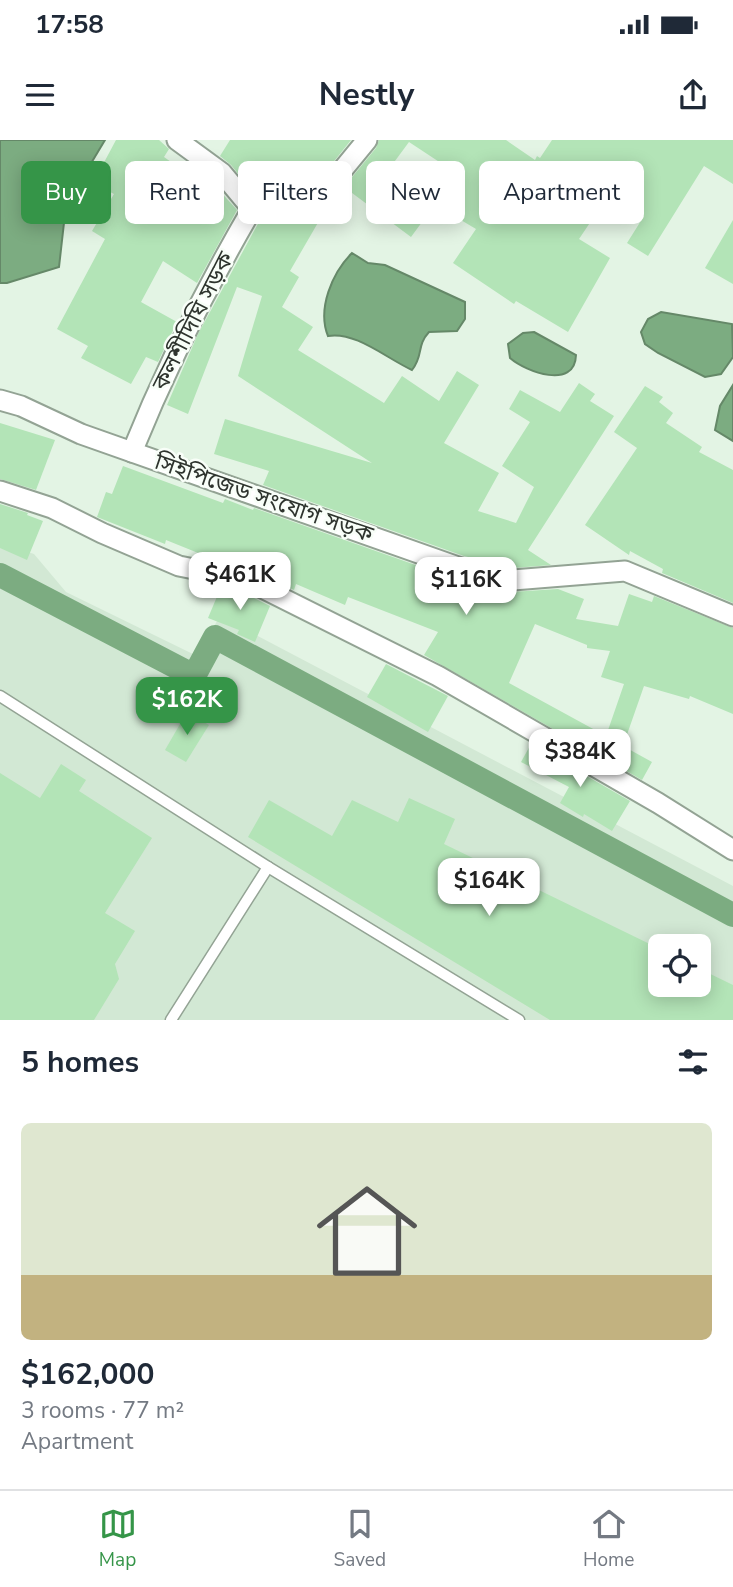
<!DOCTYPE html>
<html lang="en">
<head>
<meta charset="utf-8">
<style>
  :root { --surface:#fff; --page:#f2f2f3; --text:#1f2937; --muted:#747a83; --line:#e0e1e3; --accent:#359548 }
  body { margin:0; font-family:"Nunito Sans","Noto Sans Bengali",sans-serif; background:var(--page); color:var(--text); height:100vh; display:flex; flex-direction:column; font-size:26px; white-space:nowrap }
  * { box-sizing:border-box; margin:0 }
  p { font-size:23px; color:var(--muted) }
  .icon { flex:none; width:38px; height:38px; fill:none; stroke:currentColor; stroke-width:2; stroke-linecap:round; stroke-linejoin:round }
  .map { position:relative; height:880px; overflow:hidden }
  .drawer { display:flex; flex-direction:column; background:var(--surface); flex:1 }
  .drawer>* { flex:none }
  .banner { position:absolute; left:21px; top:21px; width:691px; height:63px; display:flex; gap:14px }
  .controls { position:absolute; left:648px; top:794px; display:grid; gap:14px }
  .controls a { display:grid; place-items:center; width:63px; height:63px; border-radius:10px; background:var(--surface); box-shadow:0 4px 18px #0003; font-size:35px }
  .price { position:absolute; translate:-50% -60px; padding:0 16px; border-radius:14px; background:#fff; color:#222; font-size:23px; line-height:46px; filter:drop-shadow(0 2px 4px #0008) }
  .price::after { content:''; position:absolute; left:50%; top:42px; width:21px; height:16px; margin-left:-10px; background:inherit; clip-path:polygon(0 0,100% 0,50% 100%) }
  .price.current { background:var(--accent); color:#fff }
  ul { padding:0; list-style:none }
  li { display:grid; align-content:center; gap:14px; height:371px; padding:0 21px }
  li+li { border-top:2px solid var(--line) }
  li span { display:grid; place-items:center; height:217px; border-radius:10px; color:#555 }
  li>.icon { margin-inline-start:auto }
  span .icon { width:126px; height:126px; fill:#fffc; stroke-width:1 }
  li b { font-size:30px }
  h2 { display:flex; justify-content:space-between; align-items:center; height:84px; padding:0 21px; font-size:30px }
  .tag { padding:0 24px; border-radius:10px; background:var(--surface); box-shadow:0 4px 18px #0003; font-size:24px; line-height:63px }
  .tag.current { background:var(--accent); color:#fff }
  .status { display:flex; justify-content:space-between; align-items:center; height:49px; padding:0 35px; background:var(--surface); direction:ltr }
  .status svg { height:19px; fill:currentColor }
  header { display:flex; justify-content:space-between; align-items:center; height:91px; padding:0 21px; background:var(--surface); font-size:32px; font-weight:700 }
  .tab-bar { display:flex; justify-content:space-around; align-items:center; height:98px; border-top:2px solid var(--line); background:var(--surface); font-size:19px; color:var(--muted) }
  .tab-bar a { display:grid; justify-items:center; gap:4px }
  .tab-bar .current { color:var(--accent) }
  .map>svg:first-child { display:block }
</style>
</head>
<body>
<div class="status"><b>17:58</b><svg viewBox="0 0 49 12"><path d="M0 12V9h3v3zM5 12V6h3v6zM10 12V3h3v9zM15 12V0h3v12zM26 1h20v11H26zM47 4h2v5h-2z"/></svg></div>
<header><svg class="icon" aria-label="menu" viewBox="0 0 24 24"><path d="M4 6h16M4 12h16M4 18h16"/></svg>Nestly<svg class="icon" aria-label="share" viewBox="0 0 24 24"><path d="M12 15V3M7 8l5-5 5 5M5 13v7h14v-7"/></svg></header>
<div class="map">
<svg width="733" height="880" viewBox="0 0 733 880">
  <rect width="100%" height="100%" fill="#e3f4e4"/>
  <path fill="#d2e8d4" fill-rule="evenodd" d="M0,403L34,414L66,452L197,516L220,476L733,746V880H0ZM660,807H698V845H660Z"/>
  <g fill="#7cac81" stroke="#658868" stroke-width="2">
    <polygon points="0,0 105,0 66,65 59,127 7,143 0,143"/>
    <path d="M352,113L368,123L385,125L465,162V179L457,191L429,192C416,206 424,215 412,230C386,218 355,191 328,196C317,169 332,133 352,113Z"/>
    <polygon points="661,172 732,184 733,217 721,234 705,237 658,213 645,204 641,192 648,179"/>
    <path d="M534,192L576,215C575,250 526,232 510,218L508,204L523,193Z"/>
    <polygon points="733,245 733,301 715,290 720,266"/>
  </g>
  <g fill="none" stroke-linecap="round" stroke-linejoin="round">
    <polyline stroke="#7cac81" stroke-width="24" points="0,435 194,536 215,497 733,775"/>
  </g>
  <g fill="#b3e4b7" fill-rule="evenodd">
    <polygon points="116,0 159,0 169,9 164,17 202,44 207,37 237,70 197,143 163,121 141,162 177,182 158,222 146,217 131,244 81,218 88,206 57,189 105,99 92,91 114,54 93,43"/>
    <polygon points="230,0 351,0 327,30 302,46 274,24 253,52 231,25 220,16"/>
    <polygon points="379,0 506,0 535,20 537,16 540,18 552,0 733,0 733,44 704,26 648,116 627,103 644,76 610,53 579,99 610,118 568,192 516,161 514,164 453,123 476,89 439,67 459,35 409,2 378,44 425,78 411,97 344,47 376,8"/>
    <polygon points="334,55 290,131 299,137 282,167 313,187 298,210 384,263 402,236 439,261 457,231 479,245 444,303 499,333 478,371 516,383 534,347 502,326 530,282 509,269 520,250 560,272 579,243 595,254 590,261 614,276 528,410 551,425 514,428 464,416 263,345 269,331 214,314 225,279 372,323 238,236 262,156 237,147 188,274 167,265 198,194 260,80 304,73 315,66 327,64 323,61"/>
    <polygon points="733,80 733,144 705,128"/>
    <polygon points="645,246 663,257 659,262 673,273 666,283 702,307 699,312 733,330 733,463 662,433 663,429 630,411 629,415 585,385 637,308 614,292"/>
    <polygon points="0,283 55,300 36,350 0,339"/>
    <path d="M123,326L223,363L225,359L253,370L254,368L458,440L511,452L558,449L584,459L576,479L618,486L629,454L652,462L654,456L733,488V574L690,556L689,559L644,546L623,606L652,622L642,640L424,515L438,492L348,457L345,465L296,444L294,450L249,428L218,421L166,400L165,404L97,377L106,352L112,354ZM535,484L587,505V508L610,511L601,537L624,544L606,596L509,543Z"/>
    <polygon points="0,364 28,373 27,375 43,381 27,420 0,408"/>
    <polygon points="221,447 240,451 270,466 255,502 237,494 239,490 208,478"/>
    <polygon points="386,524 448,556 428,592 367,557"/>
    <polygon points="187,572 209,585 186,622 165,610"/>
    <polygon points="531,604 630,661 612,691 584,674 583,677 560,663 569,647 521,622"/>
    <polygon points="61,624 86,640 79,651 152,698 105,773 135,791 115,824 119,839 94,880 0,880 0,633 40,658"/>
    <polygon points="409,658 455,679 444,704 660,809 660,845 698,845 698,828 733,845 733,880 550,880 248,697 269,660 332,696 352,660 398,682"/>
  </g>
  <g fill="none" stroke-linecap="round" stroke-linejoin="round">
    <defs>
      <g id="service">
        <polyline points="0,556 268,727 519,880"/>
        <polyline points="171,880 268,727"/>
      </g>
      <g id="minor">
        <polyline points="252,69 301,61 335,39 367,0"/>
        <polyline points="0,260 21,266 81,294 461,428 513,440 625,431 733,476"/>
        <path d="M132,312C166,228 206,148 252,69L222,33L177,0"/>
        <polyline points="0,351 52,368 102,393 179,426 244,439 438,536 658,663 733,710"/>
      </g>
    </defs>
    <use href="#service" stroke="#93a394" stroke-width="13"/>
    <use href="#minor" stroke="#93a394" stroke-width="23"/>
    <use href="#service" stroke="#fff" stroke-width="10"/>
    <use href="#minor" stroke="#fff" stroke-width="19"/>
  </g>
  <g text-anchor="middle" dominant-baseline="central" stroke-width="5" stroke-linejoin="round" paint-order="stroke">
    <g font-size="23" fill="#2e342e" stroke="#f8fef8">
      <text transform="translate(193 181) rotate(-63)">কলশীদিঘি সড়ক</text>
      <text transform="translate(264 358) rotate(19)">সিইপিজেড সংযোগ সড়ক</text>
    </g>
  </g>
</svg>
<div class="controls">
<a><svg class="icon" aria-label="locate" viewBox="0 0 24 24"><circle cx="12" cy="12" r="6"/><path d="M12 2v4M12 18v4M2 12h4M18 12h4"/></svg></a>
</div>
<b class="price" style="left:240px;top:472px">$461K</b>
<b class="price" style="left:466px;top:477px">$116K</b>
<b class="price current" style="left:187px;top:597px">$162K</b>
<b class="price" style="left:580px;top:649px">$384K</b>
<b class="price" style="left:489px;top:778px">$164K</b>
<div class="banner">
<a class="tag current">Buy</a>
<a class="tag">Rent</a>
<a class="tag">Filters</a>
<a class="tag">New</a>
<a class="tag">Apartment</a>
</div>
</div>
<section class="drawer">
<h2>5 homes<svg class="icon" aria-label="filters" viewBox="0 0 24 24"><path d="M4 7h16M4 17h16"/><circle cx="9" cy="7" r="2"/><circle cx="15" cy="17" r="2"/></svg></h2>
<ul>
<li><span style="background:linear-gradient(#dfe7d0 70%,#c2b280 0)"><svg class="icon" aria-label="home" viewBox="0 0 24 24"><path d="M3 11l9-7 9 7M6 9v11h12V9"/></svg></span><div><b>$162,000</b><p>3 rooms · 77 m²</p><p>Apartment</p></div></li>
</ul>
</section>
<nav class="tab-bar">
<a class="current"><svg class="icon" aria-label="map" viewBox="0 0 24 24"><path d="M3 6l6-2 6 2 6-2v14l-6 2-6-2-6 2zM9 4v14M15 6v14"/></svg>Map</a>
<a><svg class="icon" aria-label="saved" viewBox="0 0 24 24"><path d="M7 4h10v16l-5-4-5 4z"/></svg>Saved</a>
<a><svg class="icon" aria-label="home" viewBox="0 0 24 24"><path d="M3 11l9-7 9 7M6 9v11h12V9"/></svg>Home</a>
</nav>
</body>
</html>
